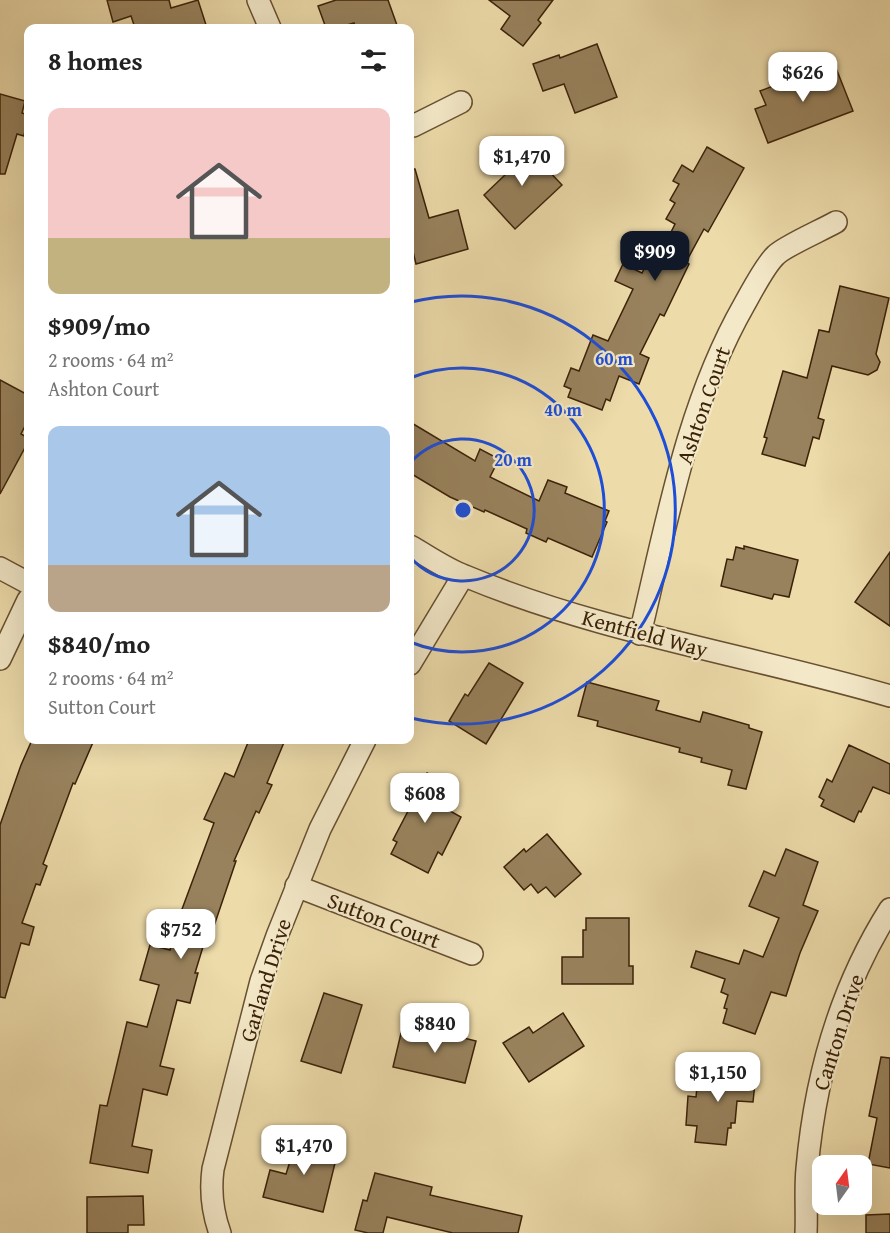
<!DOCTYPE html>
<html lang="en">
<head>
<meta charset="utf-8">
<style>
  :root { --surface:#fff; --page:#f6f6f6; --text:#222; --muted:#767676; --accent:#111827 }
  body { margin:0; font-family:"Gentium Book Plus",serif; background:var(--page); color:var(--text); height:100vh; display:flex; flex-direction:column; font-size:22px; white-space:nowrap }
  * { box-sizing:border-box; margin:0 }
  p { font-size:20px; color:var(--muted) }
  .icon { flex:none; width:33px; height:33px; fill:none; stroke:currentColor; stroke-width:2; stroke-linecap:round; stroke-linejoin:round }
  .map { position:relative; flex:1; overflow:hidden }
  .details { position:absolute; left:24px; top:24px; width:390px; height:720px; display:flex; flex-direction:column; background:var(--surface); border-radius:12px; box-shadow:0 6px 24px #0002 }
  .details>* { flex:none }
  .needle { width:39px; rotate:14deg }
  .fabs { position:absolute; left:812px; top:1155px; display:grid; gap:12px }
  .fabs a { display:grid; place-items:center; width:60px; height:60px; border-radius:12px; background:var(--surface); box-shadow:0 6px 24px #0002; font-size:30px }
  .price { position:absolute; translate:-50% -51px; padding:0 14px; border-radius:12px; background:#fff; color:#222; font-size:20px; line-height:39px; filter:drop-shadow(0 2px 3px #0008) }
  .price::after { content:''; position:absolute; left:50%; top:36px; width:18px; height:14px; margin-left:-9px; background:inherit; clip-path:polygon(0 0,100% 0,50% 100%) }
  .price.current { background:var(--accent); color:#fff }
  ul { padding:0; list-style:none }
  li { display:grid; align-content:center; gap:12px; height:318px; padding:0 24px }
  li span { display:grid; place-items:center; height:186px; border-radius:12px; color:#555 }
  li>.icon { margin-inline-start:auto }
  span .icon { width:108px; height:108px; fill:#fffc; stroke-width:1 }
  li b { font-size:26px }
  h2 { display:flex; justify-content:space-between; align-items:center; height:72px; padding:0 24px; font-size:26px }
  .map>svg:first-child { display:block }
</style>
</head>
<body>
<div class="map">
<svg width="890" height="1233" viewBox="0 0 890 1233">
  <rect width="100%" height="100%" fill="#eddbaa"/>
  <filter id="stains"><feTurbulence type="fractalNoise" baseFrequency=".00333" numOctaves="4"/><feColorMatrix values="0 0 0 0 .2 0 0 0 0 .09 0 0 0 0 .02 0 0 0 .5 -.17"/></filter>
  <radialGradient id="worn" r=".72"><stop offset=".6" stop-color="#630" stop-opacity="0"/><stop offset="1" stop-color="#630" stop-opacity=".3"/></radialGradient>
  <g fill="#98825d" stroke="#3b2209" stroke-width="1.5">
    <polygon points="107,0 169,0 171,8 198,0 207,28 135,28 131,16 113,22"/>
    <polygon points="336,0 388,0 398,28 356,28 354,23 337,28 326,28 318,6"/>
    <polygon points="489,0 553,0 538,20 541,23 523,46 501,29 510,16"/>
    <polygon points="597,44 617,97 575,113 564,84 543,91 533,64 559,55 560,58"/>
    <polygon points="834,63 853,111 768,143 755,109 766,105 760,91"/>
    <polygon points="0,94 25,101 22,113 28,115 24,136 17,134 5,174 0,174"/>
    <polygon points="524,145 562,185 515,229 484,195 506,174 500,168"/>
    <polygon points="707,147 744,168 708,232 704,229 686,262 689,264 664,316 660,314 640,354 649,358 639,384 619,376 610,401 606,399 602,410 568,397 571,389 564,386 571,368 579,371 593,335 608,341 633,289 615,281 623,264 642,273 646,265 653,269 675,224 666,219 675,203 670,200 679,184 673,181 682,165 693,172"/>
    <polygon points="410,169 415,169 429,218 458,210 468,249 416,264 410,239"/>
    <polygon points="840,286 889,298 876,354 880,362 877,370 868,375 832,366 818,418 824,420 819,439 813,437 805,466 762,454 767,438 764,437 783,371 807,378 819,330 829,332"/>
    <polygon points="0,380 28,395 28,420 21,434 28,438 28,442 0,494"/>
    <polygon points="410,422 475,461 480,449 499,459 490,477 539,501 548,480 567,487 565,493 609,511 605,521 607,522 592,557 548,538 546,542 526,533 527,529 485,510 484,512 450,497 410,473"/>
    <polygon points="744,546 798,560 789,597 774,594 772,599 721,586 727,559 733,560 736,547 744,549"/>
    <polygon points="890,552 890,626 855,602"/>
    <polygon points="489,663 523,683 486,744 449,721 465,694 468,696"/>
    <polygon points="587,682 659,701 656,710 700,722 703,712 749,725 749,728 762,732 746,789 728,785 732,770 701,762 702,758 679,752 680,748 597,726 598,721 578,716"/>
    <polygon points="32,740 94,740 75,784 73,783 43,864 47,866 40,885 36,884 22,923 34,927 29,945 21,943 5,998 0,997 0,825 21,765"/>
    <polygon points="249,740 285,740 267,783 272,785 259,813 256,811 234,861 236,861 213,929 209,927 195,973 198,973 190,1003 177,1000 160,1066 174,1069 167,1095 143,1089 132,1146 152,1150 148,1173 90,1163 100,1105 107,1106 127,1022 147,1027 159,985 140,980 150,945 170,950 178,920 214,823 204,819 225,773 234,777"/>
    <polygon points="849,745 890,764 890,794 873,787 861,812 859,811 854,822 821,806 824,800 819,797 827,779 832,782"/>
    <polygon points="427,773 451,785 441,806 461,817 442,855 438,852 428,873 391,854 397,842 393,840 408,811 400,807 414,780 422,784"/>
    <polygon points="547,834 581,874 555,897 546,887 538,893 531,884 524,890 504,867 524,849 526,852"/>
    <polygon points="786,849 818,862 803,905 818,911 800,953 786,996 771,992 755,1034 723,1023 727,1009 724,1008 728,995 721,992 725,979 691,967 696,951 739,964 744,950 763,957 779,918 749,906 764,871 775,876"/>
    <polygon points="586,918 629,918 629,966 633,966 633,984 562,984 562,957 583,957 583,930 586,930"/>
    <polygon points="324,993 362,1005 341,1073 301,1061"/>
    <polygon points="563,1013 584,1046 529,1082 503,1043 529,1027 533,1033"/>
    <polygon points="424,1028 476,1041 465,1083 393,1067 402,1029 423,1034"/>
    <polygon points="881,1057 890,1058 890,1168 868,1164 877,1118 869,1116"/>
    <polygon points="699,1067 756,1073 753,1102 737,1101 735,1123 731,1123 731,1128 728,1128 726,1145 695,1142 697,1126 686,1125 688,1096 696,1097"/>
    <polygon points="298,1136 333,1145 331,1153 337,1155 323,1212 263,1197 270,1170 286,1174"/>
    <polygon points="375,1173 432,1187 430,1195 522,1216 518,1233 453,1233 387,1217 383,1233 368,1233 355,1230 363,1200 367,1201"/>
    <polygon points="143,1196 144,1225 128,1225 128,1233 87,1233 87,1197"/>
    <polygon points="890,1214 890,1233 866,1233 866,1215"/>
  </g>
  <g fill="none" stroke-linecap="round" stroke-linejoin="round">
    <defs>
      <g id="street">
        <polyline points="258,0 270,28"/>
        <polyline points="410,126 413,126 461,102"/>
        <path d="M410,546C428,556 446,569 465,576C602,633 749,655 890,696"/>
        <polyline points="0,568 28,583"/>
        <path d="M640,634C667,522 687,405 744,305C752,291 765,265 776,255C785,246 822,230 836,222"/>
        <polyline points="0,659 28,600"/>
        <polyline points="410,664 463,576"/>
        <polyline points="296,886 472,954"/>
        <path d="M220,1233C212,1211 210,1192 213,1169L261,981L277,936L320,829L365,740"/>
        <path d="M806,1233C807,1212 805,1190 807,1169C815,1077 840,988 890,909"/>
      </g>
    </defs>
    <use href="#street" stroke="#685031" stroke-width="24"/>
    <use href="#street" stroke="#f3e8c8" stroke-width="21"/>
  </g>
  <g fill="none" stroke="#1d4ed8" stroke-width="3">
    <path d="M410 463A71 71 0 1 1 410 557"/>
    <path d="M410 378A142 142 0 1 1 410 642"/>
    <path d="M411 302A214 214 0 1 1 411 718"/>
  </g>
  <g text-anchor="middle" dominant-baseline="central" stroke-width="4.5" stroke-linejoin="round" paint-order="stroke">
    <g font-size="22" fill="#3b2209" stroke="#f3e8c8">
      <text transform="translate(703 405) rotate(-71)">Ashton Court</text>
      <text transform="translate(645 633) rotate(15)">Kentfield Way</text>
      <text transform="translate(384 920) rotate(21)">Sutton Court</text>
      <text transform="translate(265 980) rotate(-73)">Garland Drive</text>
      <text transform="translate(838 1032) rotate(-72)">Canton Drive</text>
    </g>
  </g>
  <circle cx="463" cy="510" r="9" fill="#1d4ed8" stroke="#f3e8c8" stroke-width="3"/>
  <g font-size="18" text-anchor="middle" font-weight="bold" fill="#1d4ed8" stroke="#f3e8c8" stroke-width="4.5" stroke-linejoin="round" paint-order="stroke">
    <text x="614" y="365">60 m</text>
    <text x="563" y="416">40 m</text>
    <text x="513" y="466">20 m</text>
  </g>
  <rect width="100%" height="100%" filter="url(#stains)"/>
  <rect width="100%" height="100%" fill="url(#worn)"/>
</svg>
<div class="fabs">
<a><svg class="needle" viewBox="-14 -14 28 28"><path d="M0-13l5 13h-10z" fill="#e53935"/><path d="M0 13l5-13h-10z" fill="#767676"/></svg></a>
</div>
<b class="price" style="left:803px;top:103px">$626</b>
<b class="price" style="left:522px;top:187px">$1,470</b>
<b class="price current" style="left:655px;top:282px">$909</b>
<b class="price" style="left:425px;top:824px">$608</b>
<b class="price" style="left:181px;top:960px">$752</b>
<b class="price" style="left:435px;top:1054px">$840</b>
<b class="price" style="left:718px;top:1103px">$1,150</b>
<b class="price" style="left:304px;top:1176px">$1,470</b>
<section class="details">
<h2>8 homes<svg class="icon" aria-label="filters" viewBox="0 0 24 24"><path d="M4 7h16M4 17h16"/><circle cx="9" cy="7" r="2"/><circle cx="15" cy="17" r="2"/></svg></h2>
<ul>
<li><span style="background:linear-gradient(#f6c9c9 70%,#c2b280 0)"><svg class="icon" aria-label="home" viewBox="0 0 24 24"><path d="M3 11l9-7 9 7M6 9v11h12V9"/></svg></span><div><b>$909/mo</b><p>2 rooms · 64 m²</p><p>Ashton Court</p></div></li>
<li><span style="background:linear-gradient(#a9c7e8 75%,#b9a48a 0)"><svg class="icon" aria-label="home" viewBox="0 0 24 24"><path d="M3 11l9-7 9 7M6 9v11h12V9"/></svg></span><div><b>$840/mo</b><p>2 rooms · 64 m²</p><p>Sutton Court</p></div></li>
</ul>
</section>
</div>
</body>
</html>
